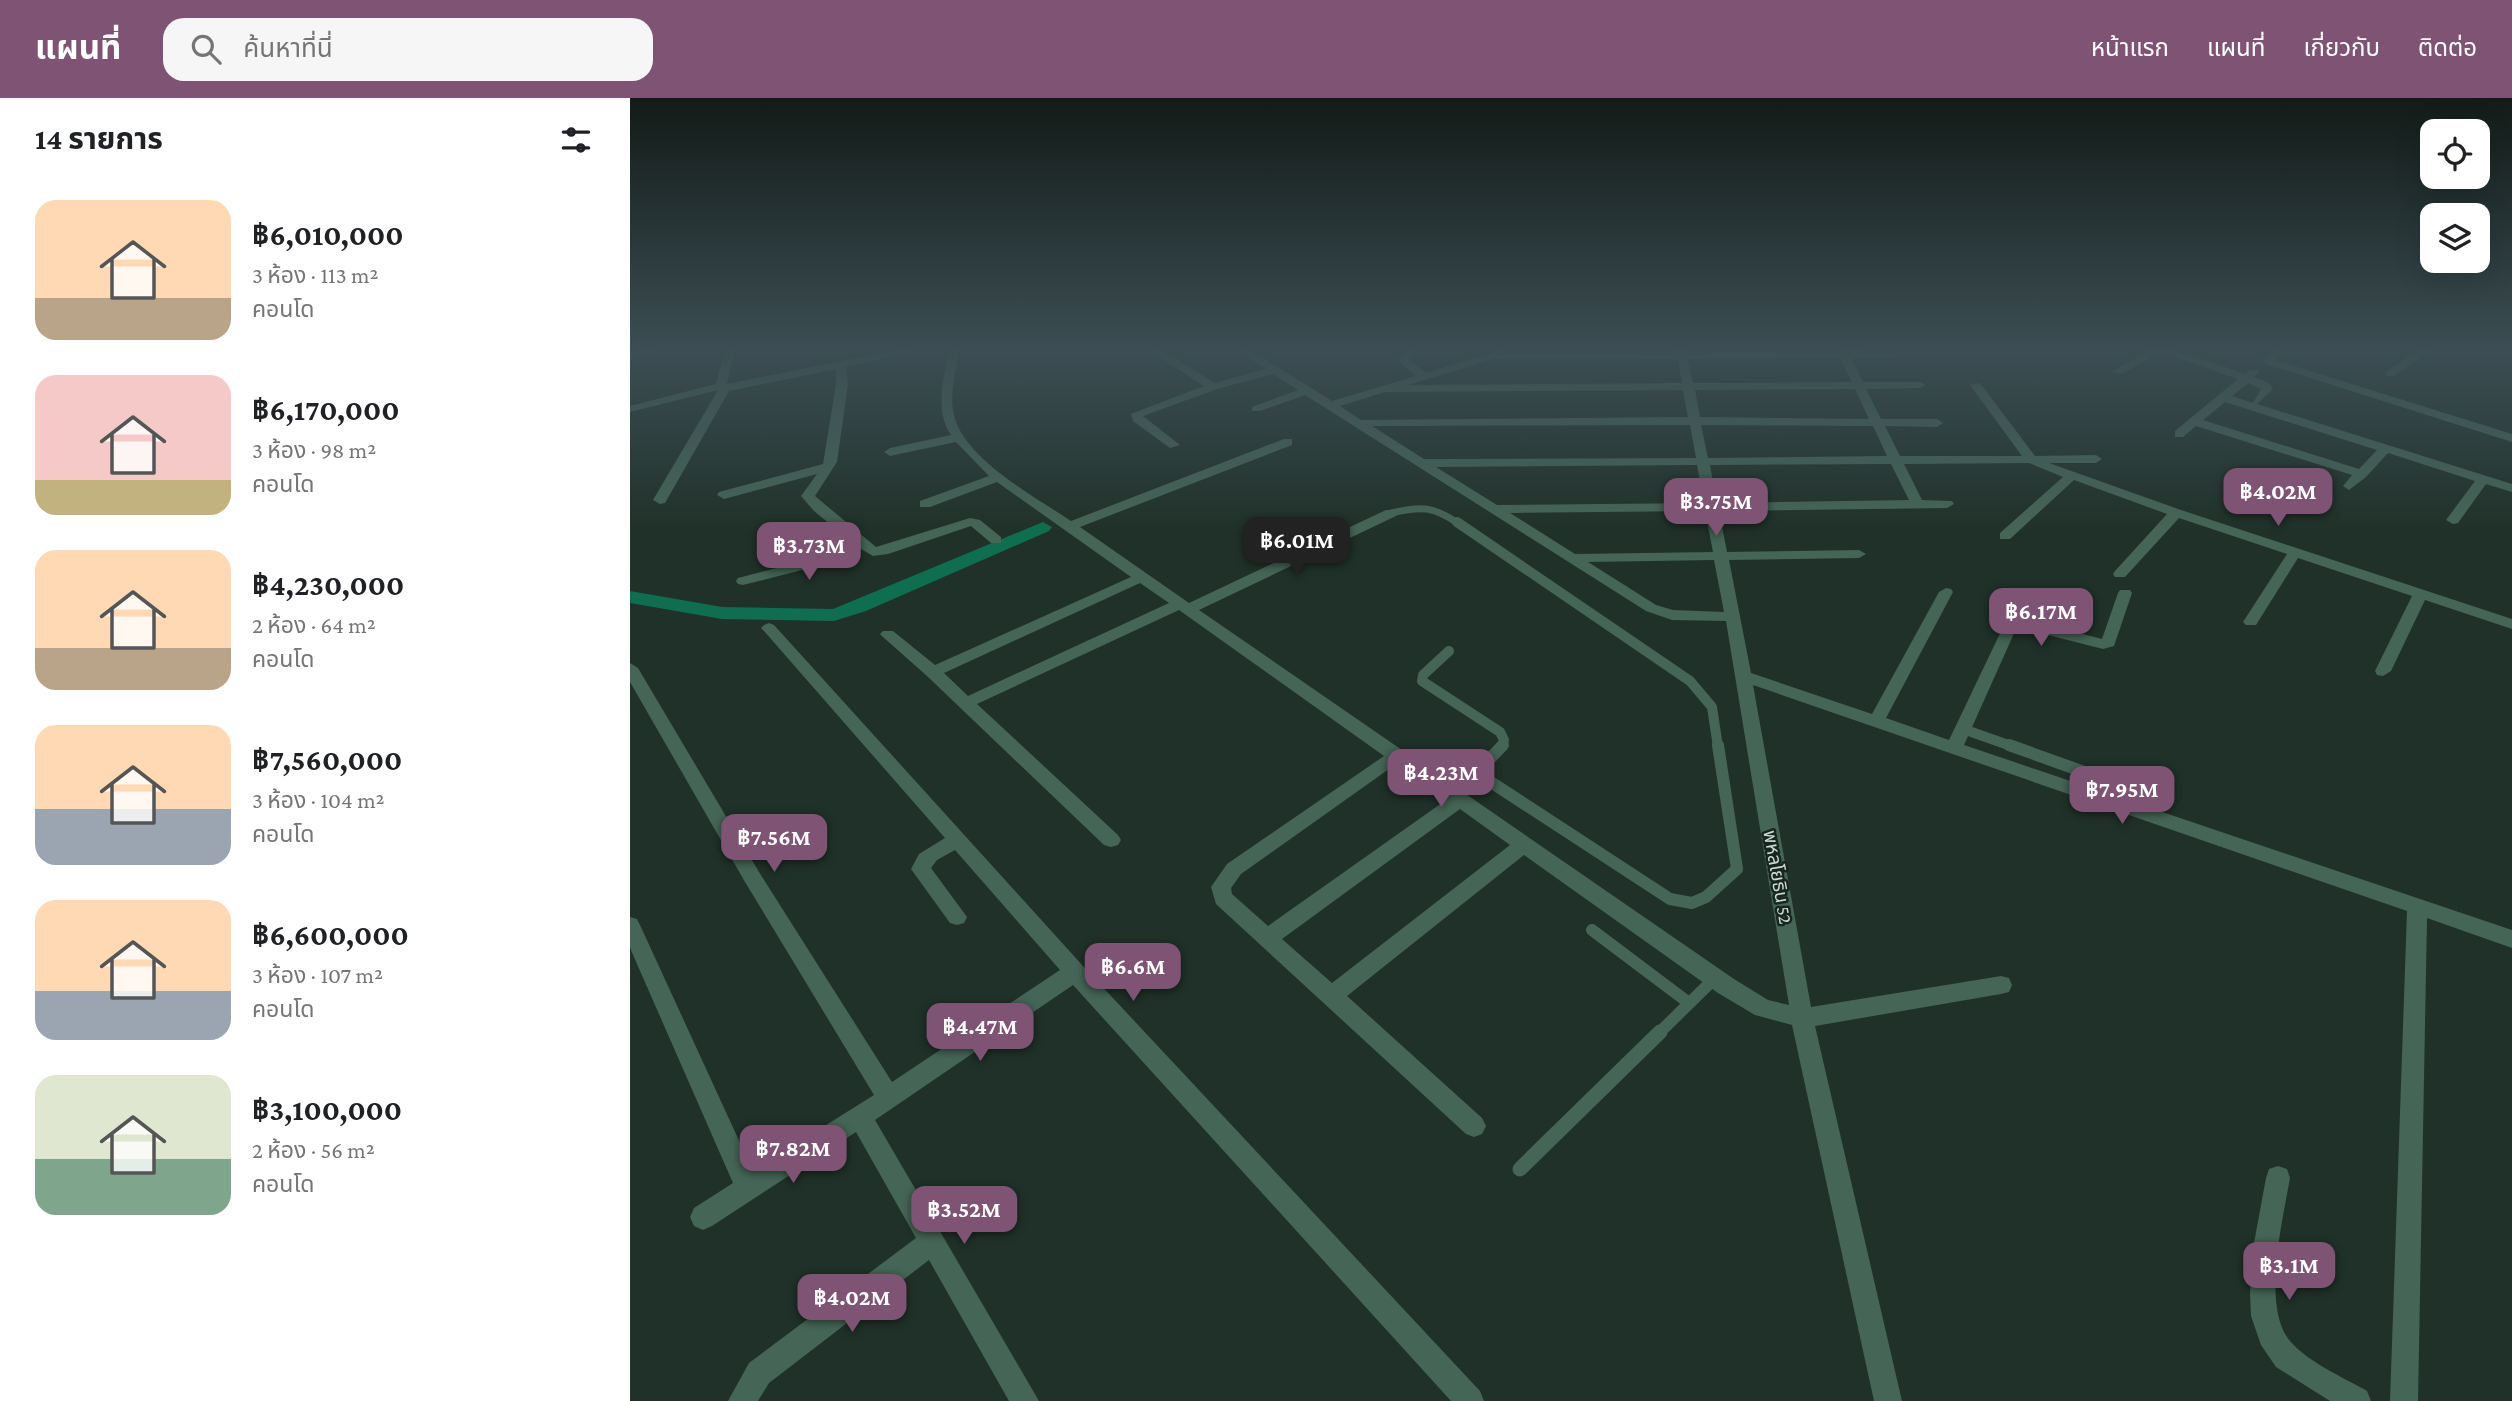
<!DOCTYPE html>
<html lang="th">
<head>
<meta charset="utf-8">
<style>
  :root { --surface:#fff; --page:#f6f6f6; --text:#202124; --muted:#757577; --accent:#7f5373 }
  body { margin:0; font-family:"Crimson Pro","Noto Sans Thai",serif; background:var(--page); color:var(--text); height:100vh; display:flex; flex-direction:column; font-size:26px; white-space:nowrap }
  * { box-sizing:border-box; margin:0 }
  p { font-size:23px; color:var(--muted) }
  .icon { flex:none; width:38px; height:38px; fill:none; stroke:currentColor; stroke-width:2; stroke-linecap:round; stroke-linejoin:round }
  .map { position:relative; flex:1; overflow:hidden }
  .drawer { display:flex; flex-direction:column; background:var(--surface); width:630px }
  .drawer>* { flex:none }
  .controls { position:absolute; left:1790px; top:21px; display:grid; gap:14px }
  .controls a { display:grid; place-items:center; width:70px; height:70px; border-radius:14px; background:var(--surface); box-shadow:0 7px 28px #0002; font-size:35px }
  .price { position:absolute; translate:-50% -60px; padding:0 16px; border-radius:14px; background:var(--accent); color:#fff; font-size:23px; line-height:46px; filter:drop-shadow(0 2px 4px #0008) }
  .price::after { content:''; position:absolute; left:50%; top:42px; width:21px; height:16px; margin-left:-10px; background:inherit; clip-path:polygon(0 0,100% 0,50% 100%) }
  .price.on { background:#222; color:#fff }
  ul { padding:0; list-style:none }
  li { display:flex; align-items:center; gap:21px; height:175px; padding:0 35px }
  li span { display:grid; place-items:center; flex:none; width:196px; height:140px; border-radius:21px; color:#555 }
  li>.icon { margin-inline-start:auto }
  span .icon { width:84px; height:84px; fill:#fffc; stroke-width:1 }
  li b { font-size:30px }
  h2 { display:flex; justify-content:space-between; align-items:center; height:84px; padding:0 35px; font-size:30px }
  header { display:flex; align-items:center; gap:42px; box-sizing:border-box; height:98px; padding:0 35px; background:var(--accent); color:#fff }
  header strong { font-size:33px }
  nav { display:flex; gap:38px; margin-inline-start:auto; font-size:24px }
  .search { width:490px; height:63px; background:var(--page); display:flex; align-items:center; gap:18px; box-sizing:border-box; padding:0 24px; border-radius:21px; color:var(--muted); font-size:26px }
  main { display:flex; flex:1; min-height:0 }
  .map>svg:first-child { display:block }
</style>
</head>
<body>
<header>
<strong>แผนที่</strong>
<div class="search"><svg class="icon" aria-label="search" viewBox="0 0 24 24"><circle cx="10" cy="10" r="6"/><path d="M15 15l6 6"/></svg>ค้นหาที่นี่</div>
<nav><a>หน้าแรก</a><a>แผนที่</a><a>เกี่ยวกับ</a><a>ติดต่อ</a></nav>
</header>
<main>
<section class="drawer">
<h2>14 รายการ<svg class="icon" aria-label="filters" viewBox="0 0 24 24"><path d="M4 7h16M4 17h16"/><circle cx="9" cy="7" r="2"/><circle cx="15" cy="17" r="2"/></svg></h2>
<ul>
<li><span style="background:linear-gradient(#ffd9b3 70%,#b9a48a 0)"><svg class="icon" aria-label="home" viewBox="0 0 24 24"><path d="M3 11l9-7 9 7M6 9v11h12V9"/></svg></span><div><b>฿6,010,000</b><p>3 ห้อง · 113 m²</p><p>คอนโด</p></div></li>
<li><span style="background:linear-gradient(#f6c9c9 75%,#c2b280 0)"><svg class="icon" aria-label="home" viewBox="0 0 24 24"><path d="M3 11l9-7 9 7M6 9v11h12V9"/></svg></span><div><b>฿6,170,000</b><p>3 ห้อง · 98 m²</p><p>คอนโด</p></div></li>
<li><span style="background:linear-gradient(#ffd9b3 70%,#b9a48a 0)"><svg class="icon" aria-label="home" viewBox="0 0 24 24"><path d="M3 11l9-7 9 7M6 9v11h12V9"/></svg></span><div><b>฿4,230,000</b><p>2 ห้อง · 64 m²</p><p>คอนโด</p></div></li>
<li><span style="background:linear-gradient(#ffd9b3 60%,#9aa5b1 0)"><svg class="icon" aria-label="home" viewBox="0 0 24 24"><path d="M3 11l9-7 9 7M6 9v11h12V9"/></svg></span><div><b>฿7,560,000</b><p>3 ห้อง · 104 m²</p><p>คอนโด</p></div></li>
<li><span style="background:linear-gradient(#ffd9b3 65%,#9aa5b1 0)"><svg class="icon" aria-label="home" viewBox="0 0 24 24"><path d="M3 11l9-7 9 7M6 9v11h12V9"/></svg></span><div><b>฿6,600,000</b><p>3 ห้อง · 107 m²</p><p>คอนโด</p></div></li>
<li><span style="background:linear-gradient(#dfe7d0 60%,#7fa58c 0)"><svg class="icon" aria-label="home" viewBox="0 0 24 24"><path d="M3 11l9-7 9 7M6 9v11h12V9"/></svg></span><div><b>฿3,100,000</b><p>2 ห้อง · 56 m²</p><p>คอนโด</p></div></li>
</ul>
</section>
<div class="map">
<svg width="1882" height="1303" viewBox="0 0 1882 1303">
  <rect width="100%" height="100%" fill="#203129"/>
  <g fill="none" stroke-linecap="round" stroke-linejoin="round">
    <polygon fill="#0f6e4f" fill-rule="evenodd" points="413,424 422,429 419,433 236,513 204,523 92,521 0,505 0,493 92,509 203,511"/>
    <path stroke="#456556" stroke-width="7" d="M761,415C792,408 803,408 829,426"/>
    <g stroke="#456556" stroke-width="10">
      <polyline points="827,424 1060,583 1082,609 1088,649"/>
      <polyline points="819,553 793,577 792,583 870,634 874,642 872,649"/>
      <polyline points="1333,631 1384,649"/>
    </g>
    <g stroke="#456556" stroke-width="12">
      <polyline points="1379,647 1482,684"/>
      <polyline points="847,675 1040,801 1062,805 1076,799 1107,771 1088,647"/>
      <polyline points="825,697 873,647"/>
      <polyline points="962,832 1059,905"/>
      <polyline points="1028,936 1085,880"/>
    </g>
    <polyline stroke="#456556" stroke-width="15" points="890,1071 1030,934"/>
    <g fill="#456556" fill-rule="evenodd">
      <polygon points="31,251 30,253 0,259 0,253"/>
      <polygon points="95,251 105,251 97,286 271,251 294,251 216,269 218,286 207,364 185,398 246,449 340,420 350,422 371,439 371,445 361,445 341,428 258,456 243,458 231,451 176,471 113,487 108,486 106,483 108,480 166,465 223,445 184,413 171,398 187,376 94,401 87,397 89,394 193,366 206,286 206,271 99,293 35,405 30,406 23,402 88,292 0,314 0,308 86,286"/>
      <path d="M319,251H329C326,273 318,300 325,321C338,363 407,400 441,423L654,341H662V347L450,429L559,505L756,412H766V418L569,512L1104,881L1138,902L1159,907L1096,523L1042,522L1016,513L675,297L630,313H622V309L668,292L643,276L587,291L513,318L550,347L540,350L503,323L501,316L574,288L517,251H530L585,285L636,271L606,251H619L702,303L786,278L768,263L777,251H788L779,262L796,275L872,252L877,255L1046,254V251H1056L1057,254H1207L1206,251L1260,254L1264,255V259L1221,260L1233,284H1290L1296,287L1290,290L1236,291L1251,321H1307L1313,325L1307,329L1255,328L1270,358H1392L1340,287L1350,285L1405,358L1466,357L1472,361L1466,365H1419L1551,412L1882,521V531L1795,502L1761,573L1753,578L1747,577L1745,573L1782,498L1668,460L1626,527H1616L1613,524L1657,456L1549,420L1495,479H1485L1483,476L1485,473L1537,416L1444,382L1380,441H1370V435L1433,379L1399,365L1274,366L1292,402L1322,403L1324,406L1317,410L1089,413L1097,454L1229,452L1236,456L1229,460L1099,462L1121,575L1242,616L1309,494L1316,490L1321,491L1323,494L1256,620L1319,642L1375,525L1390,520L1472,541L1488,495L1490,492H1500L1502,495L1484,548L1473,551L1390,530L1386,531L1334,647L1882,832V850L1797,820L1788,1303H1760L1777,813L1123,587L1181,909L1371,878L1379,880L1382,887L1379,894L1371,896L1185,928L1272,1303H1244L1162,927L1125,917L1088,895L894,757L717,898L852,1020L856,1028L852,1036L844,1039L836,1036L586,806L581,789L597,766L754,658L549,512L347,606L488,737L491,742L488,747L481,749L474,747L297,578L253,539L250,536L253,533H263L305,567L501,479L367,384L300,409H290V403L359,378L326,344L260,358L254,354L260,350L321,337C304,312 314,280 319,251ZM1210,260L1222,284L1063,285L1058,261ZM863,261H1048L1052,285L778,287ZM1225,291L1239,321L1070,319L1065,292ZM1053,292L1058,319L731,322L710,308L755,294ZM1060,327L1066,360L794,361L742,328ZM1071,327L1243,328L1257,358L1078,360ZM1261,366L1279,402L1087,405L1080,367ZM1067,367L1074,405L867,407L806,369ZM1075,413L1083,454L945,456L880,415ZM1084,462L1094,514L1043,512L1026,507L958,464ZM510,485L539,505L338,598L314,575ZM766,666L816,702L638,828L602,796L601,790L611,776ZM830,711L880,747L702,885L652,841Z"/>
      <path d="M1520,251H1544L1615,276L1620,272H1628L1629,274L1624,279L1639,285L1643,291L1627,306L1882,386V394L1856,386L1828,425L1823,426L1816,422L1845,383L1758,355L1736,379L1719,392L1713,388L1722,377L1566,328L1553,339H1545V333L1608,281L1531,254L1491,276L1482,274ZM1618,285L1631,291L1623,305L1602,298ZM1595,304L1747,352L1729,371L1573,322Z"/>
      <polygon points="1646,251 1658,251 1645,262 1882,336 1882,344 1633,265 1633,261"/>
      <polygon points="1789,251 1802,251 1764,278 1756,278 1756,274"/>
      <polygon points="139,525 144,527 453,868 850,1293 854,1303 821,1303 443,887 245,1022 409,1303 379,1303 299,1162 139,1285 128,1303 98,1303 119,1265 286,1140 226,1034 82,1128 73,1132 64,1128 60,1119 64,1110 103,1085 0,850 0,819 7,821 10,827 123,1073 244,997 115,784 0,584 0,565 8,570 129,774 262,984 430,872 325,752 307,762 301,770 337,819 334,825 327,827 320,825 281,771 289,756 315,740 134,533 131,530 134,527"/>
      <path d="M1648,1068L1657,1071L1660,1080C1653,1121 1631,1209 1660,1243C1679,1265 1713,1279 1737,1293L1741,1303H1700L1646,1269L1631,1247L1621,1218L1620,1195L1624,1145L1636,1080L1639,1071Z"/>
    </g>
  </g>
  <linearGradient id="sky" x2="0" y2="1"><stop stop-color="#121b17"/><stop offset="0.58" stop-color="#3c4e54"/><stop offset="1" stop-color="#3c4e54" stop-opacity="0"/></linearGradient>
  <rect width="1882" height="434" fill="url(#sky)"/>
  <g text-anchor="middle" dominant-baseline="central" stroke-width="5" stroke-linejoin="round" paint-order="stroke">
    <g font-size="19" fill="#ced8d3" stroke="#172720">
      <text transform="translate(1148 779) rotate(80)">พหลโยธิน 52</text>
    </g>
  </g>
</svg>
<div class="controls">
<a><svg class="icon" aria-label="locate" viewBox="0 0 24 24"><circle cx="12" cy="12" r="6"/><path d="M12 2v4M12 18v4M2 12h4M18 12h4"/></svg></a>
<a><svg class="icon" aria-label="layers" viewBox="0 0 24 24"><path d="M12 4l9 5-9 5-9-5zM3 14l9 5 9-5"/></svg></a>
</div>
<b class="price" style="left:1648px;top:430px">฿4.02M</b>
<b class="price" style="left:1086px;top:440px">฿3.75M</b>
<b class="price on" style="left:667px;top:479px">฿6.01M</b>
<b class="price" style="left:179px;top:484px">฿3.73M</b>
<b class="price" style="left:1411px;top:550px">฿6.17M</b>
<b class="price" style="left:811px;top:711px">฿4.23M</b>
<b class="price" style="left:1492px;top:728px">฿7.95M</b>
<b class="price" style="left:144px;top:776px">฿7.56M</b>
<b class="price" style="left:503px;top:905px">฿6.6M</b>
<b class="price" style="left:350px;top:965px">฿4.47M</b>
<b class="price" style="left:163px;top:1087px">฿7.82M</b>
<b class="price" style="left:334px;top:1148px">฿3.52M</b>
<b class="price" style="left:1659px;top:1204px">฿3.1M</b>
<b class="price" style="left:222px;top:1236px">฿4.02M</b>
</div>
</main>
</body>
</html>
